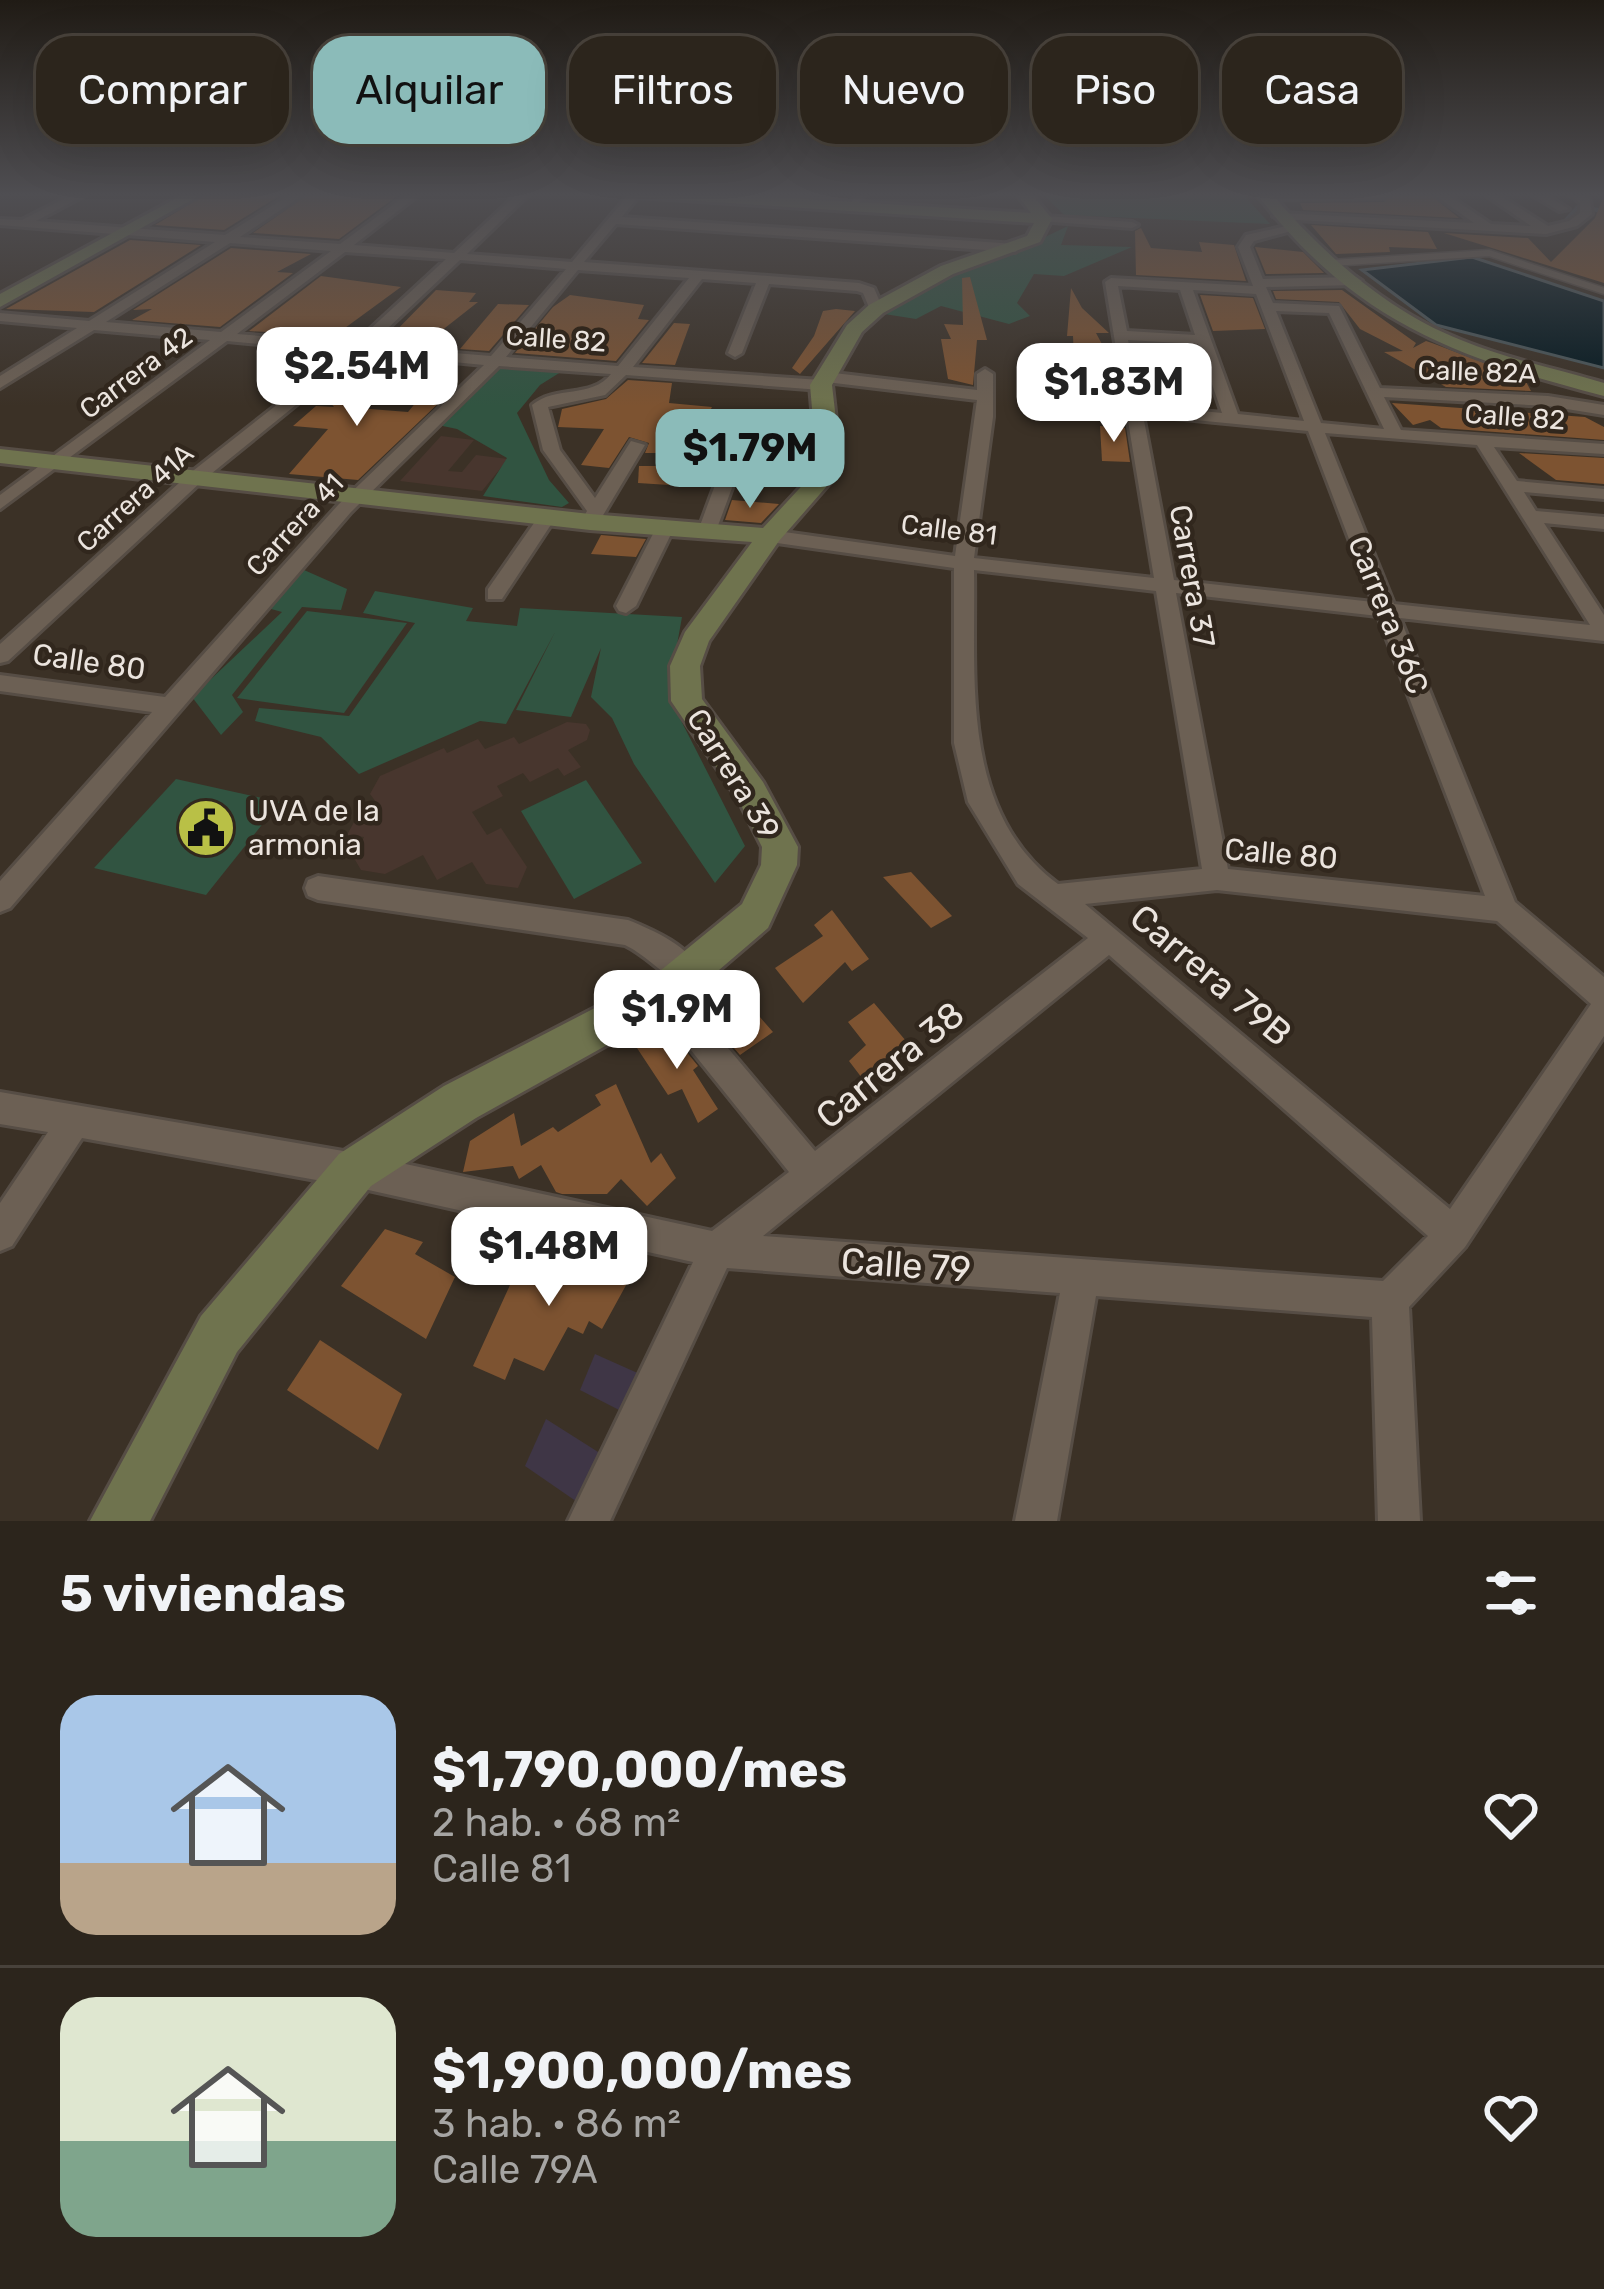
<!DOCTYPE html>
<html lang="es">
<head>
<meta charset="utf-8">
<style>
  :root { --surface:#2c251c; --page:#342d25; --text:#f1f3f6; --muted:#a6a5a3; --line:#48423b; --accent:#8bbbb9 }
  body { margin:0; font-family:Rubik,sans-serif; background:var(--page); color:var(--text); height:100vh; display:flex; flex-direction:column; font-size:45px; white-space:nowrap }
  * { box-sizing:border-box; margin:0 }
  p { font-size:39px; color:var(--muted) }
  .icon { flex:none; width:66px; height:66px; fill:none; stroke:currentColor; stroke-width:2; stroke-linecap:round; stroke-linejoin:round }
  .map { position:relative; height:1521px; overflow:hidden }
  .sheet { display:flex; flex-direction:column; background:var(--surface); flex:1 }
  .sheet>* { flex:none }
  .banner { position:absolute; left:36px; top:36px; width:1533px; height:108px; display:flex; gap:24px }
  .price { position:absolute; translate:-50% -102px; padding:0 27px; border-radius:24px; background:#fff; color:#222; font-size:39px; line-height:78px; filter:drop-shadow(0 3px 6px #0008) }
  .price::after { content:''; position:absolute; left:50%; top:72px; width:36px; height:27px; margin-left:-18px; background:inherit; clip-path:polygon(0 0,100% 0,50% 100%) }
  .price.on { background:var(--accent); color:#111 }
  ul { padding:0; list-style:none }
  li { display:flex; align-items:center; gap:36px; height:300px; padding:0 60px }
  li+li { border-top:3px solid var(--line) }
  li span { display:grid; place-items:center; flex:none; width:336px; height:240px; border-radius:36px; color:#555 }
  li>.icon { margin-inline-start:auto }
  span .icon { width:144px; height:144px; fill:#fffc; stroke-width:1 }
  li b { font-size:51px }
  h2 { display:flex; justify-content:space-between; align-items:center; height:144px; padding:0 60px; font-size:51px }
  .tag { padding:0 42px; border-radius:36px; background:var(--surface); box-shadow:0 12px 48px #0002,0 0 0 3px var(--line); font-size:42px; line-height:108px }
  .tag.on { background:var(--accent); color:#111 }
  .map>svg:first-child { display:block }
</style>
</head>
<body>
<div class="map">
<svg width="1604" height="1521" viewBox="0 0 1604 1521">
  <rect width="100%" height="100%" fill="#3b3126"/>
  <g fill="#3f3646">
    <polygon points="595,1354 642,1375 623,1412 580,1390"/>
    <polygon points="546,1419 606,1457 583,1506 525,1466"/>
  </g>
  <g fill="#48362e">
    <polygon points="441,436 474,440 448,471 462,472 476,455 508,459 482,491 400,481"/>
    <polygon points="567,722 586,724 590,730 587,740 568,750 581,767 564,776 558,768 530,782 523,773 497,786 503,796 472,812 487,835 501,828 527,867 518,888 486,884 472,862 437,880 423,855 385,874 361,870 354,858 364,837 347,835 360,811 376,802 370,794 380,776 444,748 447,753 478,739 485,749 514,737 519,744"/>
  </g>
  <g fill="#315441">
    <polygon points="1042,193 1242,193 1270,224 1064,215"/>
    <polygon points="1049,222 1041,239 1068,226 1061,245 1132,247 1064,276 1034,274 1017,303 1030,316 1009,324 941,306 916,319 878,313 983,259 1022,249"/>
    <polygon points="498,364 564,370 540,385 517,413 549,480 569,503 562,507 483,496 507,458 457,429 438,425"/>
    <polygon points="304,570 347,589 341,610 302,607 232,695 243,712 221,735 192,697 282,612 264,607"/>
    <polygon points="375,591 473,608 466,621 517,626 520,608 682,617 668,695 745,846 715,883 634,764 612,718 591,697 601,648 571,717 516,710 555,632 506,724 480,721 359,774 321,737 255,721 259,708 349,716 415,623 363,613"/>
    <polygon points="307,611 407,623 344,713 237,698"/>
    <polygon points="176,779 280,802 206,895 94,868"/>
    <polygon points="586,780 642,863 574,899 521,811"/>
  </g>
  <polygon fill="#051920" stroke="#4a5659" stroke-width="3" points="1472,257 1604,301 1604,368 1436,325 1362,270"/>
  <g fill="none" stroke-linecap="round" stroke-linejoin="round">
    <polyline stroke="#4a5659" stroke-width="4.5" points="1562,225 1578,207 1604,211"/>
  </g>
  <g fill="#7d5331">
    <polygon points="208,193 284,193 224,230 155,225"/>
    <polygon points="310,193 364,196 401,193 339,239 253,233"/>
    <polygon points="1393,193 1428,193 1459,218 1303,210 1300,203 1384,202"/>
    <polygon points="1604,195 1604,283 1444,233 1528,238 1551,262 1595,218"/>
    <polygon points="1311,225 1428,232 1437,249 1389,247 1390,252 1336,254"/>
    <polygon points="1141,228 1151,248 1202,252 1199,242 1234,245 1246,281 1136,275 1135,231"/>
    <polygon points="130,240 201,245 94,312 6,309"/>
    <polygon points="1255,247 1303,252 1324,273 1266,274"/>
    <polygon points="231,248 311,254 277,272 293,273 220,327 132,320 152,309 133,310"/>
    <polygon points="321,276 401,287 334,336 249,331"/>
    <polygon points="970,277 987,340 977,340 973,385 948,379 941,339 951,339 944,324 963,325 962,278"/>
    <polygon points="1071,288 1082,308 1109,333 1096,333 1103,346 1077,345 1112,387 1075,383 1073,336 1067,336"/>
    <polygon points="436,290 476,293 469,302 478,302 422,346 384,343"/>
    <polygon points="1342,290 1416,343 1413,348 1426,341 1432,343 1524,378 1531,391 1446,387 1384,352 1403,351 1360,329 1339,302 1276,299 1273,291"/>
    <polygon points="570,295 644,305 638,319 649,320 616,361 515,353 553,307"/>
    <polygon points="1200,295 1253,298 1265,329 1213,331"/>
    <polygon points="498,304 529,305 489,351 460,349"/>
    <polygon points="836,309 855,311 800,374 792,368 814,336 823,311"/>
    <polygon points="674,323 690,324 675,365 642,363"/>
    <polygon points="369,358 397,361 345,407 408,412 422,395 445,397 358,480 289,474 328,429 293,426 316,406 334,407 328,400"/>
    <polygon points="628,380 672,383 669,403 712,407 688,453 645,453 649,443 629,437 609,468 581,465 604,429 558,427 562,409 606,399"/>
    <polygon points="1392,403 1585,417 1604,427 1604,440 1441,428 1430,420 1413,425"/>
    <polygon points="1100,426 1125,428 1130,462 1102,461"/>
    <polygon points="1519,453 1604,458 1604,484 1556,480"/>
    <polygon points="639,466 703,466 700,487 638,483"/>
    <polygon points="732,500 779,504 761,523 725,520"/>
    <polygon points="601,535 646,539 636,557 591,554"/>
    <polygon points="911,872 952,916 931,928 883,877"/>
    <polygon points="832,910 869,959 852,971 845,962 803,1003 775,968 823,936 814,925"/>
    <polygon points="739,993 773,1032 740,1055 714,1025 718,1023 712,1013"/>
    <polygon points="874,1003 906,1041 865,1082 849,1061 866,1045 848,1022"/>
    <polygon points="668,1029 698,1066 693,1070 718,1109 698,1123 682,1089 668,1095 637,1048"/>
    <polygon points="616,1084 651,1163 661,1153 676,1178 647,1206 621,1179 607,1194 562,1194 556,1192 541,1165 519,1179 513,1166 463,1172 470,1141 514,1113 521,1146 553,1127 558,1132 601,1105 595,1095"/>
    <polygon points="385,1229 423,1242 415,1254 455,1277 426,1339 341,1286"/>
    <polygon points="525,1252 602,1265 605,1258 636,1267 602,1329 589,1321 583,1334 568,1327 544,1371 514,1358 505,1380 473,1366"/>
    <polygon points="320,1340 402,1394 378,1450 287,1390"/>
  </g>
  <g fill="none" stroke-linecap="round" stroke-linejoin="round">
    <defs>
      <polyline id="lane" points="1331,263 1489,253 1604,291"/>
      <g id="street">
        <path d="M75,193H89L36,221L225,235L293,193H306L240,237L340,244L409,193H421L354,245L454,253L518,193H530L467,254L572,262L630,193H641L622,217L1015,244L1021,248L1015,252L616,224L584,262L859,283L874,288L883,309L871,312L863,293L857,291L769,284L742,353L735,357L728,353L756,283L702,279L633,367L821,380L829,385L821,390L626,375L605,395L548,407L560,450L595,498L631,441L645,445L599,522L590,528L581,522L587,511L543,450L532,405C556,385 591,399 611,374L499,366L351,512L10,908L0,912V881L152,712L0,691V675L165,697L339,504L484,365L360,353L201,482L8,661L0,663V644L189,474L344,352L227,341L0,509V495L210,340L94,330L0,388V376L77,328L0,321V313L89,321L215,242L0,225V219L22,220ZM230,243L331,251L221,332L106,322ZM345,252L446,259L354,344L237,334ZM460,260L566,269L491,356L369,346ZM578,270L689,278L618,366L506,357Z"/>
        <polygon points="856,193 866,193 855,210 849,207"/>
        <polygon points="1264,193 1388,193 1389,195 1384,198 1266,199 1261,196"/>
        <polygon points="1432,193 1445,193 1491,224 1531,226 1483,193 1496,193 1548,226 1569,221 1580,213 1580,203 1568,193 1580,193 1590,200 1592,214 1577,226 1546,234 1279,219 1273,216 1279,213 1474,223"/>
        <polygon points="1529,193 1542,193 1569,209 1559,211"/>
        <polygon points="1044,216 1132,222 1138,225 1132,228 1040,221"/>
        <path d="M1291,225L1295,230L1254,241L1250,247L1263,279L1356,277L1362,281L1356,285L1266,287L1273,303L1339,306L1380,388L1548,396L1604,405V415L1548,406L1384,397L1401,430L1604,444V454L1494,447L1517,481L1604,489V499L1524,492L1536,511L1604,517V529L1544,523L1604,615V641L1400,618L1515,902L1604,977V1036L1465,1247L1409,1307L1420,1521H1378L1372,1317L1096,1296L1057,1521H1015L1060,1293L727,1268L610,1521H568L693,1262L355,1187L82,1138L12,1246L0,1251V1203L48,1132L0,1124V1092L355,1153L712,1231L789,1172L653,1003L648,993L653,983L663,979L673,983L815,1151L1088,938L1018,884L968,802L954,743V568L770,542L761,536L770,530L955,556L977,400L826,382L818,377L826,372L977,390V374L985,369L993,374V417L974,558L1154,578L1105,282L1111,278L1253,286L1238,247L1246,235ZM1118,286L1180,290L1195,335L1127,331ZM1193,290L1256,294L1304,421L1238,414ZM1276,311L1329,313L1384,429L1321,423ZM1128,340L1198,344L1222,413L1141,405ZM1143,415L1308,431L1373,602L1174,580ZM1325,433L1477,445L1590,625L1394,604ZM974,570L1156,591L1202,869L1058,884C959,811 976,678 974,570ZM1176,593L1378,616L1485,896L1228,869ZM1217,890L1497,921L1591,1004L1450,1209L1085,904ZM1109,955L1428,1236L1383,1281L763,1236Z"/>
        <polygon points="727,472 736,477 716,531 714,535 700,535 698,531 718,477"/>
        <polygon points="547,511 556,517 502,599 488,599 488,589 541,513"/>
        <polygon points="665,522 674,528 636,606 626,613 619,611 616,606 656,528"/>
        <path d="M318,876L628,920C655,931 690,946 702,974L698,983L688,987C665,978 648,956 625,945L318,900L308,896L305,888L308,880Z"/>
      </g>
      <g id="secondary">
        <polygon points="186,193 204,193 0,307 0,294"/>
        <polygon points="631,193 711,193 1031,213 1016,193 1031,193 1052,219 1040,242 953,274 883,313 862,332 832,385 840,455 833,479 779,541 709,641 700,666 702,699 763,782 798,847 797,865 768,928 677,1006 476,1118 371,1186 237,1352 150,1521 90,1521 201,1316 339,1154 444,1086 649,980 742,904 761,865 762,847 738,799 671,701 670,666 685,632 752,542 590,530 0,463 0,449 590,514 763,528 810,477 816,455 810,385 847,325 869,305 941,266 1027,236 1034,223 638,197"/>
        <path d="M1256,193H1271C1322,253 1387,311 1461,340C1507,359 1557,369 1604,383V396C1454,357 1354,321 1256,193Z"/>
      </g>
    </defs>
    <use href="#lane" stroke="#564d45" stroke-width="9"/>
    <use href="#street" stroke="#564d45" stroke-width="6"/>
    <use href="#secondary" stroke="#564d45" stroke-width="6"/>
    <use href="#lane" stroke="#6c6054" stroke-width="6"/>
    <use href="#street" fill="#6c6054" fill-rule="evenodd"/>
    <use href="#secondary" fill="#6f734e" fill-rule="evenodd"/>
  </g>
  <linearGradient id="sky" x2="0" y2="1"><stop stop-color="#201b15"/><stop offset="0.48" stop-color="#4f4e52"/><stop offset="1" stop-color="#4f4e52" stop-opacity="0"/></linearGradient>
  <rect width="1604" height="406" fill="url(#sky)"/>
  <defs>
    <symbol id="civic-disc" viewBox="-11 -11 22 22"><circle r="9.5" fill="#b9c046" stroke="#31271d"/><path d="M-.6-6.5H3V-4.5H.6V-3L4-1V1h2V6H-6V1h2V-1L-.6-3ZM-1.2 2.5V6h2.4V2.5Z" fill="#111"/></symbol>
  </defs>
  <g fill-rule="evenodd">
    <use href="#civic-disc" x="173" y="795" width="66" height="66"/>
  </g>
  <g text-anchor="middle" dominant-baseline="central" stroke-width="9" stroke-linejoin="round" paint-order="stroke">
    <g font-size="27" fill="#ebe4de" stroke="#31271d">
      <text transform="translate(556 339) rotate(4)">Calle 82</text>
      <text transform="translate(1477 372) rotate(2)">Calle 82A</text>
      <text transform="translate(136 373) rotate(-37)">Carrera 42</text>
      <text transform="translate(1515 417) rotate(4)">Calle 82</text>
      <text transform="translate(135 498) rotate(-42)">Carrera 41A</text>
      <text transform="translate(295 525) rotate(-47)">Carrera 41</text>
      <text transform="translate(949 530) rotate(7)">Calle 81</text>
    </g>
    <g font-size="30" fill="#ebe4de" stroke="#31271d">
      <text transform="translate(1192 576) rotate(80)">Carrera 37</text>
      <text transform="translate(1388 615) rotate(68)">Carrera 36C</text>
      <text transform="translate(89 662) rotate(8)">Calle 80</text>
      <text transform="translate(733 774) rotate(58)">Carrera 39</text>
      <text transform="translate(1281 854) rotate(5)">Calle 80</text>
    </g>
    <g font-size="30" fill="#ebe4de" stroke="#31271d" text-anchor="start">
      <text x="248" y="811">UVA de la<tspan x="248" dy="34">armonia</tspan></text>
    </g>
    <g font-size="36" fill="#ebe4de" stroke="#31271d">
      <text transform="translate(1211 975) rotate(40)">Carrera 79B</text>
      <text transform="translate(890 1065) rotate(-39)">Carrera 38</text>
      <text transform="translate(906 1265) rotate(4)">Calle 79</text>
    </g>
  </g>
</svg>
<b class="price" style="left:357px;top:429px">$2.54M</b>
<b class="price" style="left:1114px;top:445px">$1.83M</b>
<b class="price on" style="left:750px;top:511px">$1.79M</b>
<b class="price" style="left:677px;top:1072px">$1.9M</b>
<b class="price" style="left:549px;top:1309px">$1.48M</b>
<div class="banner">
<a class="tag">Comprar</a>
<a class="tag on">Alquilar</a>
<a class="tag">Filtros</a>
<a class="tag">Nuevo</a>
<a class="tag">Piso</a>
<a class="tag">Casa</a>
</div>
</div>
<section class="sheet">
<h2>5 viviendas<svg class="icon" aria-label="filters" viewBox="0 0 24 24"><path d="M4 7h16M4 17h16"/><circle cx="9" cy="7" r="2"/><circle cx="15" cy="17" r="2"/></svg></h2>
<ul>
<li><span style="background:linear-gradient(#a9c7e8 70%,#b9a48a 0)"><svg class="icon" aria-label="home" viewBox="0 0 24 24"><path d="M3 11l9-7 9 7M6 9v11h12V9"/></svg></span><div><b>$1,790,000/mes</b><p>2 hab. · 68 m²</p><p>Calle 81</p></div><svg class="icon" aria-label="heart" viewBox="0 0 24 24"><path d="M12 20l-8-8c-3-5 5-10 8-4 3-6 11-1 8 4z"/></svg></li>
<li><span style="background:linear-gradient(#dfe7d0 60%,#7fa58c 0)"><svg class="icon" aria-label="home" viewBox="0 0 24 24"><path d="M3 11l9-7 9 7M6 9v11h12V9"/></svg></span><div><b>$1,900,000/mes</b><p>3 hab. · 86 m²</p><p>Calle 79A</p></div><svg class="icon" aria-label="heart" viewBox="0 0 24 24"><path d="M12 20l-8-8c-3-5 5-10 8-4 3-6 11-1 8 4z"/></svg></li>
</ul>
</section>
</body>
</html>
